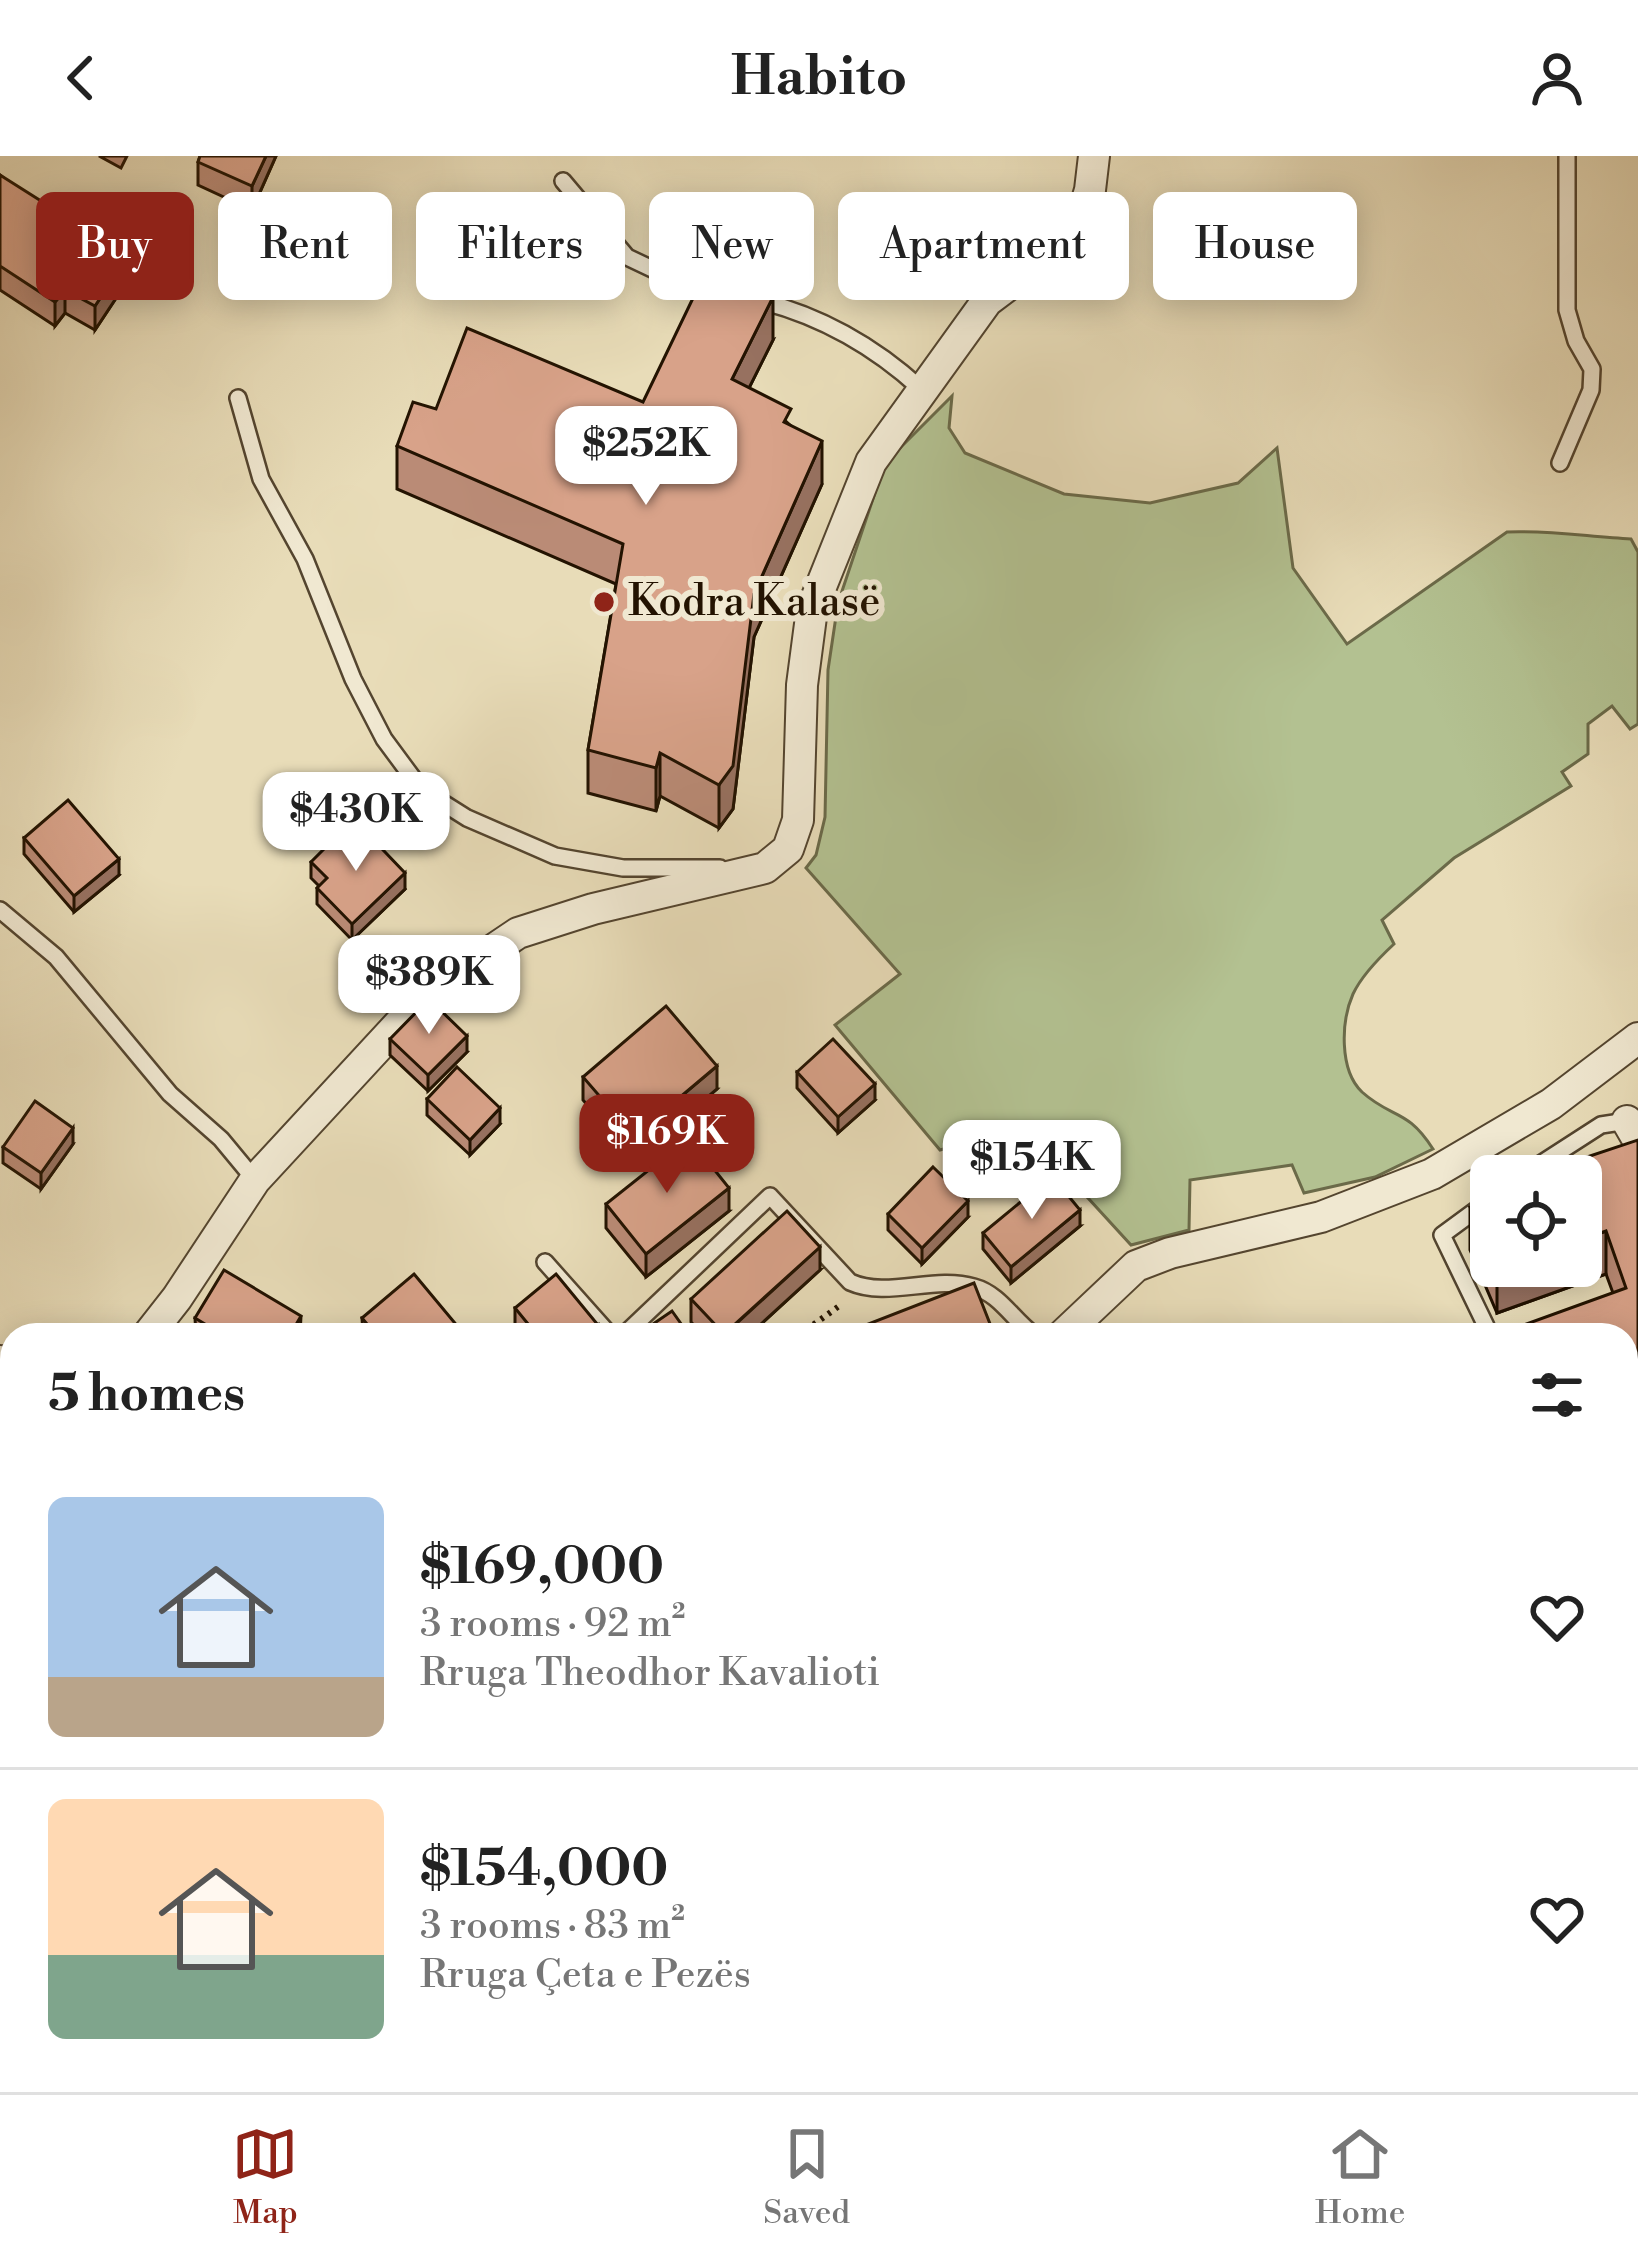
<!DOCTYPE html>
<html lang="en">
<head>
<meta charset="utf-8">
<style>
  :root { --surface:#fff; --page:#f2f2f2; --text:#222; --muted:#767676; --line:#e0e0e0; --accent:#8f2418 }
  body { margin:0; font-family:"Libre Bodoni",serif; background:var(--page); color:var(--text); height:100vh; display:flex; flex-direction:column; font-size:45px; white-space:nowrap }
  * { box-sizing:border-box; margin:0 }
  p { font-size:39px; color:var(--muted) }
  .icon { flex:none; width:66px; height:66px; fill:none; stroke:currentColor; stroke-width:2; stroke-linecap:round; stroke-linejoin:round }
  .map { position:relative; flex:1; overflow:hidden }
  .drawer { position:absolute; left:0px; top:1167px; width:1638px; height:771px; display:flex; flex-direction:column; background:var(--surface); border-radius:36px 36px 0 0; box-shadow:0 6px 30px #0003 }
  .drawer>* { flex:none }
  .top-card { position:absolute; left:36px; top:36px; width:1566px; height:108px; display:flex; gap:24px }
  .fabs { position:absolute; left:1470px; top:999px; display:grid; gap:24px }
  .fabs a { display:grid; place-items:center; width:132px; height:132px; border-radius:18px; background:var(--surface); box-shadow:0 6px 30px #0003; font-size:60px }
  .price { position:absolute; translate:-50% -102px; padding:0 27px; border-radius:24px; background:#fff; color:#222; font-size:39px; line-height:78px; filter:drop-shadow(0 3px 6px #0008) }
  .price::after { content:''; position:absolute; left:50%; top:72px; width:36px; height:27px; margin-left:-18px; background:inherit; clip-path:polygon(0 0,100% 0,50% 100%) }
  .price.current { background:var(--accent); color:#fff }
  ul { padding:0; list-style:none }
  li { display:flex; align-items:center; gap:36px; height:300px; padding:0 48px }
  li+li { border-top:3px solid var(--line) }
  li span { display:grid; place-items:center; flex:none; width:336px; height:240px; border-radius:18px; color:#555 }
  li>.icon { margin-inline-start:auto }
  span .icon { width:144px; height:144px; fill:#fffc; stroke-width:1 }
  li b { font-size:51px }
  h2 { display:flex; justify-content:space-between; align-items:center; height:144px; padding:0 48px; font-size:51px }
  .pill { padding:0 42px; border-radius:18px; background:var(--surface); box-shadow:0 6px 30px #0003; font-size:42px; line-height:108px }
  .pill.current { background:var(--accent); color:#fff }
  header { display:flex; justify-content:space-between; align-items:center; height:156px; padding:0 48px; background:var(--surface); font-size:54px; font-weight:700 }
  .tab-bar { display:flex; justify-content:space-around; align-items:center; height:168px; border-top:3px solid var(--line); background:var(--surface); font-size:33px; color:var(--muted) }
  .tab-bar a { display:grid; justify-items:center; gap:6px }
  .tab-bar .current { color:var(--accent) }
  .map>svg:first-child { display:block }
</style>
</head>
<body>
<header><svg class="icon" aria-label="back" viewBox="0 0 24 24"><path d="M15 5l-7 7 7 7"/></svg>Habito<svg class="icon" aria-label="person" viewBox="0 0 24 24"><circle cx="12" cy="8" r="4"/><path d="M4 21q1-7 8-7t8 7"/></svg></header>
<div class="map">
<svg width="1638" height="1936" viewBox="0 0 1638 1936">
  <rect width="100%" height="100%" fill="#e8dcb8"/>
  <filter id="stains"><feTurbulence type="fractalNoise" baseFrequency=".00167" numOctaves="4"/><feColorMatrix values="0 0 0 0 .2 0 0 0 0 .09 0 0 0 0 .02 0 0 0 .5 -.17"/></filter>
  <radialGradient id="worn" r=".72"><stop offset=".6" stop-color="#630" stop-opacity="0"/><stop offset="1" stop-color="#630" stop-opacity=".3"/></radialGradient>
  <g fill="#b3c191" stroke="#6b6a49" stroke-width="3">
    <path d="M952,240L949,272L965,297L1064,338L1150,347L1238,327L1277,292L1293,412L1347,488L1507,376C1548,374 1590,381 1631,383L1638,396V568L1630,573L1612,550L1588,568V598L1562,616L1571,630L1454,702L1382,764L1394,788C1380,801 1361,821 1353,838C1341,865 1339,914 1362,936C1392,963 1407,952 1433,993L1375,1021L1304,1037L1292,1009L1190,1024L1189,1074L1131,1089L1023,971L940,994L835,869L900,818L806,712L816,699L825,661L828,514L838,447L885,307Z"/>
    <polygon points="1626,1517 1638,1527 1638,1936 457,1936 451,1926 1626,1926"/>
  </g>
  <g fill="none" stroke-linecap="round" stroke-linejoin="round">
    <defs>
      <g id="lane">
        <polyline points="563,25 627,101 686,129 716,135"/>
        <path d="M757,144C819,159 874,190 921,233"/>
        <polyline points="238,242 261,323 305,403 353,523 384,583 421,633 467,662 555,700 623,712 720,712"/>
        <polyline points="1560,307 1591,234 1592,213 1576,185 1567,154 1567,0"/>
        <polyline points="0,754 56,801 170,938 221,983 255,1024"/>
        <polyline points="1522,1020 1601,969 1627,965"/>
        <polyline points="545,1106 610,1179"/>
        <polyline points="1486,1170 1442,1079 1491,1043"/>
        <path d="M624,1179L770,1040L850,1126C888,1143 933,1119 974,1131C1000,1138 1013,1164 1034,1179"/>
        <polyline points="1626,1297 1638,1295"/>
        <polyline points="0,1527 12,1514"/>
        <polyline points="817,1936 821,1926"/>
      </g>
      <g id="street">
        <polyline points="1627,965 1638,984"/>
        <polyline points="148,1179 177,1142 255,1024 414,852 466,812 518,777 593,753 765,712 788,693 798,664 802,529 812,453 871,306 987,145 1077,78 1090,34 1094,0"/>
        <polyline points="1063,1179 1136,1110 1170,1097 1321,1061 1432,1018 1551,948 1638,882"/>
        <polyline points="0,1205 12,1207"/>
        <polyline points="0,1707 12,1682"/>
        <polyline points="0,1870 12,1874"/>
        <polyline points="102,1926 112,1936"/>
      </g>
    </defs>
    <use href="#lane" stroke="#54452f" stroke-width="20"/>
    <use href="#street" stroke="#54452f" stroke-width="34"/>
    <polyline stroke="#231301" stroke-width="6" stroke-dasharray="3 6" stroke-linecap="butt" points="799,1179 842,1148"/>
    <use href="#lane" stroke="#f0e8d1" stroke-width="15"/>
    <use href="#street" stroke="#f0e8d1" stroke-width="30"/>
  </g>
  <g fill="#ba8b76" stroke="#231301" stroke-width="3">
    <polygon points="99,0 127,0 121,12"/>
    <polygon points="200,0 276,0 252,54 198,29 198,6"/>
    <polygon points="0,19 128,124 95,174 65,157 55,170 0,134"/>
    <polygon points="773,184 749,232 791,270 822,328 754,481 733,653 719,672 660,640 656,655 588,637 588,594 616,428 397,333 397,290 436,253 643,246"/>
    <polygon points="24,682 119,719 74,756 24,698"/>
    <polygon points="349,689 405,733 352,784 317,748 317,732 319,730 311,722 311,706"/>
    <polygon points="390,883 467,896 428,935 390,899"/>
    <polygon points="797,916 875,944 838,977 797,932"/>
    <polygon points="583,921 717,933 634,1004 583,944"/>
    <polygon points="427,943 500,968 470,999 427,959"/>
    <polygon points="1638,984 1626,1256 1613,1137 1606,1118 1497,1157 1470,1094 1470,1051 1491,1042 1491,1110 1581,1110"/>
    <polygon points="73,988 41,1033 3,1007 3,991"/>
    <polygon points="606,1048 729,1055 646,1121 606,1072"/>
    <polygon points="888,1058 968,1061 922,1108 888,1074"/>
    <polygon points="1080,1070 1011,1127 983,1093 983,1077"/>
    <polygon points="820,1114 749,1179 703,1179 691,1166 691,1143"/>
    <polygon points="515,1152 598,1179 524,1179 515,1168"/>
    <polygon points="195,1162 301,1176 300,1179 196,1179"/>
    <polygon points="362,1162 459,1179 363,1179"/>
    <rect x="0" y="1277" width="12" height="93"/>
    <polygon points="0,1573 12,1579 12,1634 6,1647 0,1644"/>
  </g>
  <g fill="#977160" stroke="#231301" stroke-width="3">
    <polygon points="266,0 276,0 252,54 252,30"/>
    <polygon points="128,100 128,124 95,174 95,150"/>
    <polygon points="65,134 65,157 55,170 55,146"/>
    <polygon points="773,141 773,184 732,266 732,223"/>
    <polygon points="822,285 822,328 754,481 733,653 719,672 719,629 754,438"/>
    <polygon points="660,597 660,640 656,655 656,612"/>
    <polygon points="119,703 119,719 74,756 74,740"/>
    <polygon points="405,717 405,733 352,784 352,768"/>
    <polygon points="467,880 467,896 428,935 428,919"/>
    <polygon points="717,910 717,933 634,1004 634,980"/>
    <polygon points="875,928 875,944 838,977 838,961"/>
    <polygon points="500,952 500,968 470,999 470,984"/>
    <polygon points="73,972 73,988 41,1033 41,1017"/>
    <polygon points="729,1032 729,1055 646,1121 646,1098"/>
    <polygon points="968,1045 968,1061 922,1108 922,1092"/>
    <polygon points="1080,1054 1080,1070 1011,1127 1011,1111"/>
    <polygon points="1606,1075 1606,1118 1497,1157 1497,1114 1507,1110 1581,1110 1581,1084"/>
    <polygon points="820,1091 820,1114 749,1179 724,1179"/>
    <polygon points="301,1160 300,1179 290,1179"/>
    <polygon points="598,1169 598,1179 586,1179"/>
    <polygon points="1638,1209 1638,1252 1626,1256 1626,1213"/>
    <polygon points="12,1618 12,1634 6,1647 6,1631"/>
    <polygon points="12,1653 12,1669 0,1699 0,1683"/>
  </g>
  <g fill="#d8a289" stroke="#231301" stroke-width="3">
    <polygon points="200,0 266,0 252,30 198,6"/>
    <polygon points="0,19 128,100 95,150 65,134 55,146 0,110"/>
    <polygon points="707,113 773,141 732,223 791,253 784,266 822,285 754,438 733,610 719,629 660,597 656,612 588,594 623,388 397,290 413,246 436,253 467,172 643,246"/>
    <polygon points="68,644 119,703 74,740 24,682"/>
    <polygon points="364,674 405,717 352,768 317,732 327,722 311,706 339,678 349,689"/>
    <polygon points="429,843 467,880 428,919 390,883"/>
    <polygon points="666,850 717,910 634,980 583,921"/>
    <polygon points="833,883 875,928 838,961 797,916"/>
    <polygon points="457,911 500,952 470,984 427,943"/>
    <polygon points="35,945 73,972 41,1017 3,991"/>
    <polygon points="689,982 729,1032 646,1098 606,1048"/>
    <polygon points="1638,984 1638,1209 1626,1213 1626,1179 1496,1179 1626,1132 1606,1075 1581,1084 1581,1020 1540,1020 1569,1007"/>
    <polygon points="933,1011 968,1045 922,1092 888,1058"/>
    <polygon points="1052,1020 1080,1054 1011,1111 983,1077"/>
    <polygon points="1491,1042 1491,1100 1470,1051"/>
    <polygon points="787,1055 820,1091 724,1178 691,1143"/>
    <polygon points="224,1114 301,1160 290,1179 223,1179 195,1162"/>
    <polygon points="414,1118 459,1172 450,1179 376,1179 362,1162"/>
    <polygon points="556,1118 598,1169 586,1179 537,1179 515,1152"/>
    <polygon points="974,1127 994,1178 867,1179 863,1170"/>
    <polygon points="672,1155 689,1179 637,1179"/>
    <rect x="0" y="1277" width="12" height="77"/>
    <polygon points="0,1573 12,1579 12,1618 6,1631 0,1628"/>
    <polygon points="0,1649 12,1653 0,1683"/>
    <polygon points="0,1880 12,1890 12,1926 56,1926 68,1936 0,1936"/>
    <polygon points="303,1926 392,1926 397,1932 392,1936 309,1936"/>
  </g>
  <circle fill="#8f2418" stroke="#f0e8d1" stroke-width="4.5" cx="604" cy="446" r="12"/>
  <g text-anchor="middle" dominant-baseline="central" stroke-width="12" stroke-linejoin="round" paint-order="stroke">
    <g font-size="42" fill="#231301" stroke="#f0e8d1" text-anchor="start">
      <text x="628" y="446">Kodra Kalasë</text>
    </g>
  </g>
  <rect width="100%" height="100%" filter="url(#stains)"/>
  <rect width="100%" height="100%" fill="url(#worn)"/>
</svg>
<div class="fabs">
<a><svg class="icon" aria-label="locate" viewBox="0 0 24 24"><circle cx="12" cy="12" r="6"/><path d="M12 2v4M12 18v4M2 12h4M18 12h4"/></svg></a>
</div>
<b class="price" style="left:646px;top:352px">$252K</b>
<b class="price" style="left:356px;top:718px">$430K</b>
<b class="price" style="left:429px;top:881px">$389K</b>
<b class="price current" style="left:667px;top:1040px">$169K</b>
<b class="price" style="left:1032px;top:1066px">$154K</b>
<div class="top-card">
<a class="pill current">Buy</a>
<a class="pill">Rent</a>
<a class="pill">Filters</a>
<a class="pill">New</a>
<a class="pill">Apartment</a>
<a class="pill">House</a>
</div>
<section class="drawer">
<h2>5 homes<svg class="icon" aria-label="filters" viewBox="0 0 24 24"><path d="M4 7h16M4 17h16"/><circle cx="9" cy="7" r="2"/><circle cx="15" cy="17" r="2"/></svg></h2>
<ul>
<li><span style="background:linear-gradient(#a9c7e8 75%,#b9a48a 0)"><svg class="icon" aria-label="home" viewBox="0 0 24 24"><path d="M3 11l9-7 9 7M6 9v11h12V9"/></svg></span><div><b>$169,000</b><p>3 rooms · 92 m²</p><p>Rruga Theodhor Kavalioti</p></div><svg class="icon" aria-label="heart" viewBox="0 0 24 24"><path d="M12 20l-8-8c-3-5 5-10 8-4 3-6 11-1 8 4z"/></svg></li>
<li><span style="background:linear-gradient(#ffd9b3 65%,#7fa58c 0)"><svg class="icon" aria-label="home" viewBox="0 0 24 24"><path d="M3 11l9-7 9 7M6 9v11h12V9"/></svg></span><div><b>$154,000</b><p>3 rooms · 83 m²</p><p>Rruga Çeta e Pezës</p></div><svg class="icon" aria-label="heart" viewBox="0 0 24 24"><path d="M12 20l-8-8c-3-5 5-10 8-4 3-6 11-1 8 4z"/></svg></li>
</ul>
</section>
</div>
<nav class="tab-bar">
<a class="current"><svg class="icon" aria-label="map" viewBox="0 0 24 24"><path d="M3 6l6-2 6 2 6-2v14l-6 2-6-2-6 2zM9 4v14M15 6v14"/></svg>Map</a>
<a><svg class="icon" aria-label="saved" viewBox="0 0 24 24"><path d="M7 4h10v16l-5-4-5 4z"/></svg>Saved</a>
<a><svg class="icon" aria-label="home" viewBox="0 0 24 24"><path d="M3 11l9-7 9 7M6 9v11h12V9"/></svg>Home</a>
</nav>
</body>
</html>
